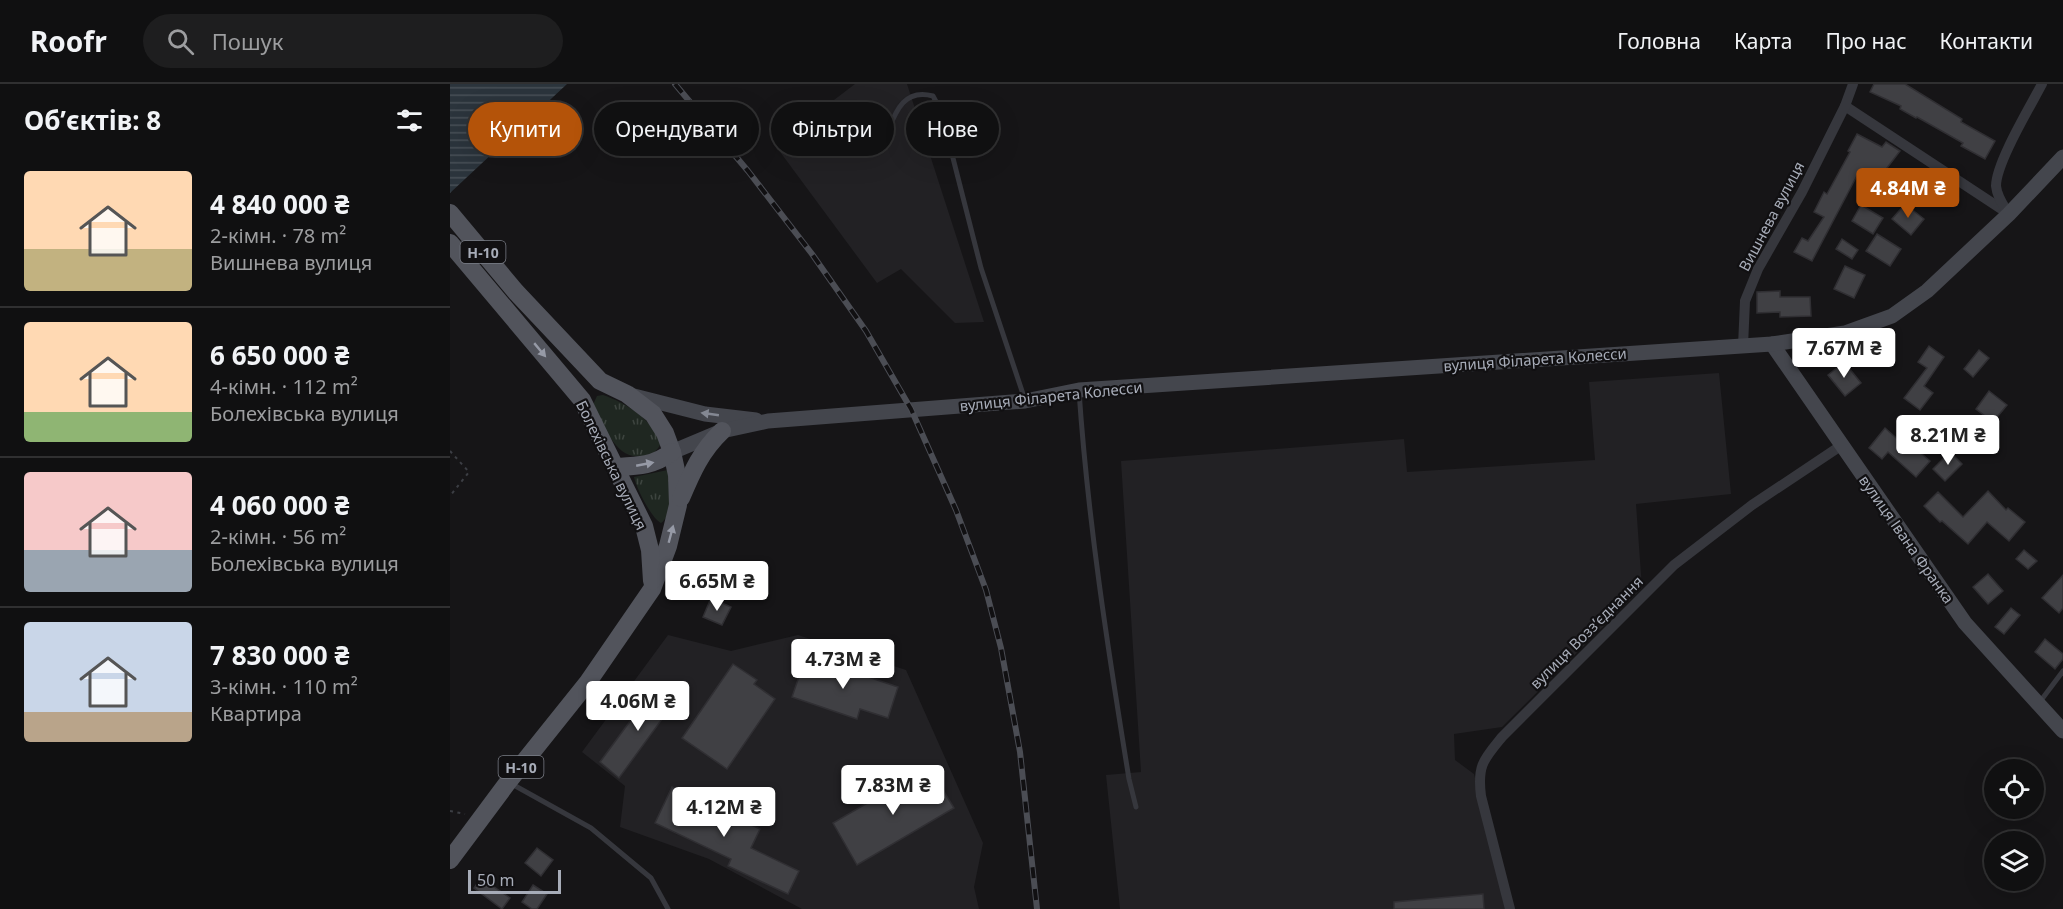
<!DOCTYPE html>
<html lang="uk">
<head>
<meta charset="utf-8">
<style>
  :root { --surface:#101011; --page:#1e1e1f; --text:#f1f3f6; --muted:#9c9d9f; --line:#303031; --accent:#b45309 }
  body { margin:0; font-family:"Noto Sans",sans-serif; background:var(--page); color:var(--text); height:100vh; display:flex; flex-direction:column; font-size:22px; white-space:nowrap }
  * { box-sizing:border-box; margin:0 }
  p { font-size:20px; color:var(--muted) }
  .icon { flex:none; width:33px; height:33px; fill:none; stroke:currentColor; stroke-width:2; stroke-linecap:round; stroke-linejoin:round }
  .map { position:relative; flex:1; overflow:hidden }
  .panel { display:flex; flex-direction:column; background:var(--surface); width:450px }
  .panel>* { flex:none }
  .banner { position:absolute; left:18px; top:18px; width:570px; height:54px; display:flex; gap:12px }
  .fabs { position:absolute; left:1534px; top:675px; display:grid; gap:12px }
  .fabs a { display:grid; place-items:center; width:60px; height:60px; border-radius:50%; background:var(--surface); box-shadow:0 6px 24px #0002,0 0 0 2px var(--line); font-size:30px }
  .scale { position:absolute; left:18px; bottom:15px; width:93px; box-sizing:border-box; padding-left:6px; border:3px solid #a7acb8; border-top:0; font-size:16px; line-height:21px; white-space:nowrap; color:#a7acb8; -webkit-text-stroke:4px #111012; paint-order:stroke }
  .price { position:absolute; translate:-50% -51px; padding:0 14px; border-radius:6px; background:#fff; color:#222; font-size:20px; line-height:39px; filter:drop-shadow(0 2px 3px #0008) }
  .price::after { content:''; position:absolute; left:50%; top:36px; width:18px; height:14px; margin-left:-9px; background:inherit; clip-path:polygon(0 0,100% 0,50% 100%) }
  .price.selected { background:var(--accent); color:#fff }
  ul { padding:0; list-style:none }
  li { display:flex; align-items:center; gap:18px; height:150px; padding:0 24px }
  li+li { border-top:2px solid var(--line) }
  li span { display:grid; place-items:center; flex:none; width:168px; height:120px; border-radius:6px; color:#555 }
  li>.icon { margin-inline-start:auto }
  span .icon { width:72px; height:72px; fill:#fffc; stroke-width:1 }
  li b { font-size:26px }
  h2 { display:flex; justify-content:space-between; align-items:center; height:72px; padding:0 24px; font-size:26px }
  .tag { padding:0 21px; border-radius:27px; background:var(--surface); box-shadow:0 6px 24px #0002,0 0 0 2px var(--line); font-size:21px; line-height:54px }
  .tag.selected { background:var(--accent); color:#fff }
  header { display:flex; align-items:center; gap:36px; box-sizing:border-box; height:84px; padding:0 30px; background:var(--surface); border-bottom:2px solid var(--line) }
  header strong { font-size:28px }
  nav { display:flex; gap:33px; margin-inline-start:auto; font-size:21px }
  .search { width:420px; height:54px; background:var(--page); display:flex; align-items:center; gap:15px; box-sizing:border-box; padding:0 21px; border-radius:33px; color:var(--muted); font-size:22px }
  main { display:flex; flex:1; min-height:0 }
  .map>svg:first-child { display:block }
</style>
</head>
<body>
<header>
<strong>Roofr</strong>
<div class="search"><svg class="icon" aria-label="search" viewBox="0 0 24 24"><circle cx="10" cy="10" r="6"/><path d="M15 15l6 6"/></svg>Пошук</div>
<nav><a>Головна</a><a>Карта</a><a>Про нас</a><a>Контакти</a></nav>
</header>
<main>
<section class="panel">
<h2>Об’єктів: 8<svg class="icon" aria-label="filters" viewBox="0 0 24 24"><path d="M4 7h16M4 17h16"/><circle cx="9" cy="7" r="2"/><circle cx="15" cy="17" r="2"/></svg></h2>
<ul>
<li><span style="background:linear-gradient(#ffd9b3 65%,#c2b280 0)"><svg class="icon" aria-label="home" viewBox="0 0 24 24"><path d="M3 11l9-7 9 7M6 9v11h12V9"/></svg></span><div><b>4 840 000 ₴</b><p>2-кімн. · 78 m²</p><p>Вишнева вулиця</p></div></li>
<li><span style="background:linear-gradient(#ffd9b3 75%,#8fb573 0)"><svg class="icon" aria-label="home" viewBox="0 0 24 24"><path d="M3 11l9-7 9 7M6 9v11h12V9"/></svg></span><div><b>6 650 000 ₴</b><p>4-кімн. · 112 m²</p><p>Болехівська вулиця</p></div></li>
<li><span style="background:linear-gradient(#f6c9c9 65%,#9aa5b1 0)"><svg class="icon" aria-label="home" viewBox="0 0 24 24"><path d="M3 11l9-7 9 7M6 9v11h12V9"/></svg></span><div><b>4 060 000 ₴</b><p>2-кімн. · 56 m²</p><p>Болехівська вулиця</p></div></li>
<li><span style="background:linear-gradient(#c9d6e8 75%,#b9a48a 0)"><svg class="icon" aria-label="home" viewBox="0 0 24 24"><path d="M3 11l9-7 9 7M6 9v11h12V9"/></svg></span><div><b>7 830 000 ₴</b><p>3-кімн. · 110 m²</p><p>Квартира</p></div></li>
</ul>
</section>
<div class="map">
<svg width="1613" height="825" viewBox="0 0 1613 825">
  <defs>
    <pattern id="grass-tufts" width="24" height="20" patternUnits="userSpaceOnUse" patternTransform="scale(1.5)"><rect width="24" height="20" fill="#1f2721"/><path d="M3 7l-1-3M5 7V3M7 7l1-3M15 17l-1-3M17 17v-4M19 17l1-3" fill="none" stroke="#3d443f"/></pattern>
    <pattern id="water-rules" width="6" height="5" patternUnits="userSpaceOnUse" patternTransform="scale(1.5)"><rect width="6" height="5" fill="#2b343c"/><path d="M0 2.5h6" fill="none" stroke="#474f56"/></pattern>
  </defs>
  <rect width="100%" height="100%" fill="#161517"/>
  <g fill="#222124">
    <polygon points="405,0 457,0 534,238 505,239 451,185 427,199 325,61"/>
    <polygon points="1269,289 1281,410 1186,420 1192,504 1052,643 1004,650 1005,676 1024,690 1057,825 670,825 656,691 691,688 671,377 954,355 957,388 1145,376 1139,298"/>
    <polygon points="218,551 281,567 348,551 456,586 533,759 524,803 529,825 352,825 259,775 170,743 175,702 132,668"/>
  </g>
  <g fill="url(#grass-tufts)">
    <path d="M153,311C176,319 202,335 211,359C207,368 202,370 193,372C165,377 154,340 143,321L147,312Z"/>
    <path d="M218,386C219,401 225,429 211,439C201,434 186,403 184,393Z"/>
  </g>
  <polygon fill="url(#water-rules)" points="0,0 117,0 0,109"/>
  <g fill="#404044" stroke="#302f33" stroke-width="1.5">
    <polygon points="1424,0 1455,0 1512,35 1511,38 1545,57 1535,75 1511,62 1513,59 1467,33 1466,34 1450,25 1451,22 1420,8"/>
    <polygon points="1407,50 1432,63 1436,58 1450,67 1427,97 1410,86 1362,177 1344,168 1352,154 1358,157 1374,133 1364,128 1374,108 1377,110 1400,68 1398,67"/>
    <polygon points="1477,92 1496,104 1485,121 1466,109"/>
    <polygon points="1455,120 1474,135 1461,151 1442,135"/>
    <polygon points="1411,121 1433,134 1423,150 1402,137"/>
    <polygon points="1427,150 1451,165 1440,182 1416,167"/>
    <polygon points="1392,155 1408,166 1402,175 1386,165"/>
    <polygon points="1395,182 1415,191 1404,214 1384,205"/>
    <polygon points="1330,207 1330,213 1360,213 1361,232 1330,233 1330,228 1307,229 1307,208"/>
    <polygon points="1479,262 1494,273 1474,302 1483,309 1470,326 1454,314 1477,284 1468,278"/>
    <polygon points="1529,266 1539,274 1523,293 1514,285"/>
    <polygon points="1394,278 1411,299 1395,312 1378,291"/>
    <polygon points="1539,307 1557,321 1543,338 1526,325"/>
    <polygon points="1435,344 1462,368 1465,364 1480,377 1466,393 1438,368 1432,375 1419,364"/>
    <polygon points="1500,368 1512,380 1495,397 1483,385"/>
    <polygon points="1538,407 1556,426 1558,424 1575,438 1559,457 1537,438 1518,460 1492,437 1490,438 1474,422 1488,408 1513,433"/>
    <polygon points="1574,466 1587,477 1578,485 1566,475"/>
    <polygon points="1538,490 1553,507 1538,520 1523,503"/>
    <polygon points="1613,491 1613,524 1609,529 1592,514"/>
    <polygon points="261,514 281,523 272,541 253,533"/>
    <polygon points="1561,524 1570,531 1554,550 1545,543"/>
    <polygon points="1595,555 1613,570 1613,575 1605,585 1585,568"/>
    <polygon points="356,572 448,603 438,634 410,625 407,635 342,613"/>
    <polygon points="283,580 307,596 304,600 325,615 277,685 232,654"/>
    <polygon points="206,602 226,616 169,694 150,678"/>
    <polygon points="479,683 504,724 407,781 383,739"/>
    <polygon points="222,703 310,745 301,764 349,787 338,810 278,782 281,775 205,739"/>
    <polygon points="87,764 103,776 91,792 75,779"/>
    <polygon points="31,794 60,814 52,825 24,804"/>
    <polygon points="83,801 97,810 87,825 82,825 72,818"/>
    <polygon points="1033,810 1034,825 944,825 944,818"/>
  </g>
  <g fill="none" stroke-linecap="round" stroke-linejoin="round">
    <g stroke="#3c3e44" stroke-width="2" stroke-dasharray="3 4.5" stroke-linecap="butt">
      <polyline points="0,367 19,388 0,412"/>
      <polyline points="0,727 15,730"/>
    </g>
    <g stroke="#36373d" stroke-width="5">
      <path d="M434,56C444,33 451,3 483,12L491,27L531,184L575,316"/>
      <path d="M629,307C638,438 658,566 679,695L686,723"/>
      <polyline points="1589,619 1613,587"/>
      <polyline points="60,699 141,744 201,794 218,825"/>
    </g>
    <g stroke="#36373d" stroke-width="10">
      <polyline points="1395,22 1559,130"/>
      <path d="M1557,127C1552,119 1547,112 1546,102C1546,79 1580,23 1592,0"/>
      <polyline points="1293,262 1295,217 1308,185 1352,108 1395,22 1403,0"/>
      <path d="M1060,825L1031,712C1027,681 1034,675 1052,653L1224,481L1302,421L1392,361"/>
    </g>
    <g stroke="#44464d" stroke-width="15">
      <polyline points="1322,260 1515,539 1613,647"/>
      <polyline points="180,311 255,330 306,336"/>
      <polyline points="222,368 272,347 318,337 575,317 629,306 1322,260 1395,249 1442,232 1477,207 1559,130 1613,73"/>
    </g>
    <g stroke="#52545c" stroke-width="18">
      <polyline points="0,129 66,208 150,297 177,310 203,330 215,349 222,368 227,391 228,421 218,462 202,505 138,598 58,698 0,776"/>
      <polyline points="0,159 132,316 194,442 200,466 202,497"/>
      <path d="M165,383C188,382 203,382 222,368"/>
      <path d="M231,414C242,388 251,367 272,347"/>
    </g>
    <defs>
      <polyline id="rail" points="225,0 298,87 362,170 416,247 461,325 506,426 536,506 551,564 570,668 587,825"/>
    </defs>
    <use href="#rail" stroke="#4b4d54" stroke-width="6"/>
    <use href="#rail" stroke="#111012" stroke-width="4" stroke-dasharray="11" stroke-linecap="butt"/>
  </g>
  <defs><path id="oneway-solid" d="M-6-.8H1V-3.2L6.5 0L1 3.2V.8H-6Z" transform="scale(1.5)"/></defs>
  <g fill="#969aa6">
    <use href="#oneway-solid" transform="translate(90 266) rotate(50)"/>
    <use href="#oneway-solid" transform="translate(195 380) rotate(-11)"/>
    <use href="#oneway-solid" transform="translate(221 450) rotate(-75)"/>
  </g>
  <use fill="#848893" href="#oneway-solid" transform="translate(260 330) rotate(-172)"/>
  <g text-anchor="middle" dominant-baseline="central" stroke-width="4.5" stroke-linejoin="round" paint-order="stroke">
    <g fill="#111012" stroke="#7a7d86" stroke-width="1.5">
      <rect x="10.5" y="157" width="45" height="22" rx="4.5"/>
      <rect x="48.5" y="672" width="45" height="22" rx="4.5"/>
    </g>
    <g font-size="14" font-weight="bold" fill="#a7acb8">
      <text x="33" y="168">Н-10</text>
      <text x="71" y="683">Н-10</text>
    </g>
    <g font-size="15" fill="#a7acb8" stroke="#111012">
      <text transform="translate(1321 132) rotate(-62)">Вишнева вулиця</text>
      <text transform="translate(1085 275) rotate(-4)">вулиця Філарета Колесси</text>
      <text transform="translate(601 312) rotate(-6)">вулиця Філарета Колесси</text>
      <text transform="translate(162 381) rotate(64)">Болехівська вулиця</text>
      <text transform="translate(1457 455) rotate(55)">вулиця Івана Франка</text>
      <text transform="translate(1136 548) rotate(-45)">вулиця Воззʼєднання</text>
    </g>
  </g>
</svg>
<div class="fabs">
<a><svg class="icon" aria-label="locate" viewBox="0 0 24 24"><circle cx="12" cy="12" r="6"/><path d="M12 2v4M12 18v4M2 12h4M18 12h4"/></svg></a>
<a><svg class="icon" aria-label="layers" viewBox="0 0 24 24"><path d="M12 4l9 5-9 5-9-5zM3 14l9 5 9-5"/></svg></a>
</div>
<div class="scale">50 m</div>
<b class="price selected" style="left:1458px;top:135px">4.84M ₴</b>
<b class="price" style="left:1394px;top:295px">7.67M ₴</b>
<b class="price" style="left:1498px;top:382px">8.21M ₴</b>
<b class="price" style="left:267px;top:528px">6.65M ₴</b>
<b class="price" style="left:393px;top:606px">4.73M ₴</b>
<b class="price" style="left:188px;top:648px">4.06M ₴</b>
<b class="price" style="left:443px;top:732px">7.83M ₴</b>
<b class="price" style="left:274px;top:754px">4.12M ₴</b>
<div class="banner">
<a class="tag selected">Купити</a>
<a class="tag">Орендувати</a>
<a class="tag">Фільтри</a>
<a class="tag">Нове</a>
</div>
</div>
</main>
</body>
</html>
